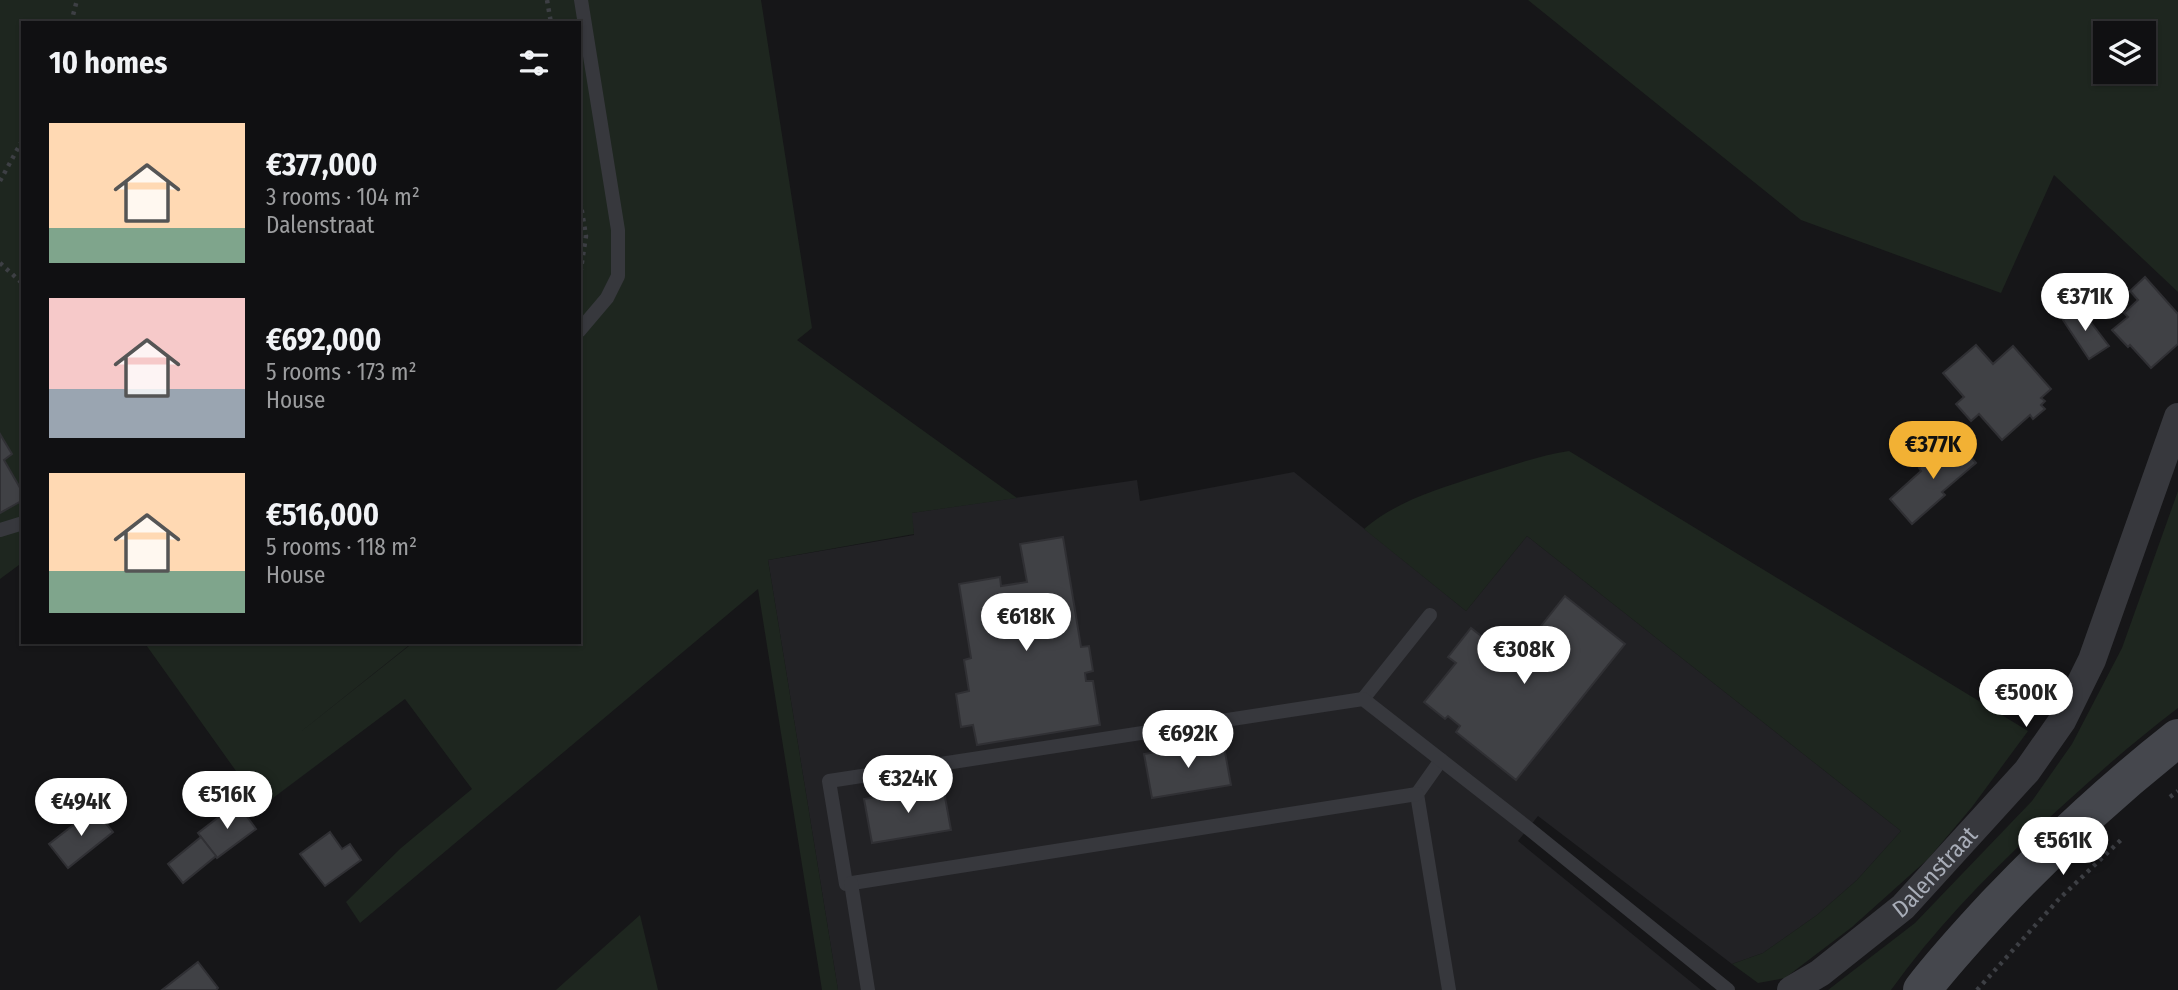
<!DOCTYPE html>
<html lang="en">
<head>
<meta charset="utf-8">
<style>
  :root { --surface:#101012; --page:#19191b; --text:#f1f3f6; --muted:#9c9d9f; --line:#303032; --accent:#f2b134 }
  body { margin:0; font-family:"Fira Sans Condensed",sans-serif; background:var(--page); color:var(--text); height:100vh; display:flex; flex-direction:column; font-size:26px; white-space:nowrap }
  * { box-sizing:border-box; margin:0 }
  p { font-size:23px; color:var(--muted) }
  .icon { flex:none; width:38px; height:38px; fill:none; stroke:currentColor; stroke-width:2; stroke-linecap:round; stroke-linejoin:round }
  .map { position:relative; flex:1; overflow:hidden }
  .drawer { position:absolute; left:21px; top:21px; width:560px; height:623px; display:flex; flex-direction:column; background:var(--surface); border-radius:0px; box-shadow:0 2px 5px #0004,0 0 0 2px var(--line) }
  .drawer>* { flex:none }
  .buttons { position:absolute; left:2093px; top:21px; display:grid; gap:14px }
  .buttons a { display:grid; place-items:center; width:63px; height:63px; border-radius:0px; background:var(--surface); box-shadow:0 2px 5px #0004,0 0 0 2px var(--line); font-size:35px }
  .price { position:absolute; translate:-50% -60px; padding:0 16px; border-radius:24px; background:#fff; color:#222; font-size:23px; line-height:46px; filter:drop-shadow(0 2px 4px #0008) }
  .price::after { content:''; position:absolute; left:50%; top:42px; width:21px; height:16px; margin-left:-10px; background:inherit; clip-path:polygon(0 0,100% 0,50% 100%) }
  .price.active { background:var(--accent); color:#111 }
  ul { padding:0; list-style:none }
  li { display:flex; align-items:center; gap:21px; height:175px; padding:0 28px }
  li span { display:grid; place-items:center; flex:none; width:196px; height:140px; border-radius:0px; color:#555 }
  li>.icon { margin-inline-start:auto }
  span .icon { width:84px; height:84px; fill:#fffc; stroke-width:1 }
  li b { font-size:30px }
  h2 { display:flex; justify-content:space-between; align-items:center; height:84px; padding:0 28px; font-size:30px }
  .map>svg:first-child { display:block }
</style>
</head>
<body>
<div class="map">
<svg width="2178" height="990" viewBox="0 0 2178 990">
  <rect width="100%" height="100%" fill="#161618"/>
  <polygon fill="#222225" points="1294,472 1466,611 1527,536 1901,831 1857,880 1817,915 1763,953 1732,964 1538,816 1518,841 1701,990 838,990 768,560 914,535 911,513 1137,480 1140,501"/>
  <g fill="#1e261f" fill-rule="evenodd">
    <polygon points="0,0 761,0 812,328 797,340 1017,498 912,513 914,534 768,560 838,990 822,990 758,589 360,923 346,902 401,848 472,789 405,699 249,816 229,788 241,778 144,642 413,642 298,734 414,642 579,642 579,23 23,23 23,562 0,579"/>
    <path d="M1528,0H2178V292L2054,175L2001,293L1801,220ZM2105,33H2144V72H2105Z"/>
    <path d="M1569,451L2028,731L1972,807L1928,859L1852,927L1785,978L1758,983L1732,964L1763,953L1817,915L1857,880L1901,831L1527,536L1466,611L1364,529C1398,500 1439,489 1481,475C1510,466 1538,456 1569,451Z"/>
    <path d="M2178,491V708C2141,736 2105,767 2071,798C2006,856 1942,919 1891,990H1828L1915,923L2032,801L2072,744L2122,648Z"/>
    <polygon points="640,915 658,990 556,990"/>
  </g>
  <g fill="#404145" stroke="#303034" stroke-width="2">
    <polygon points="2145,277 2178,314 2178,344 2151,368 2130,345 2128,347 2112,330 2128,317 2124,313 2138,300 2130,291"/>
    <polygon points="2079,307 2109,346 2089,359 2063,320"/>
    <polygon points="1976,345 1993,364 2013,346 2051,389 2041,398 2045,401 2041,405 2045,409 2033,419 2030,415 2002,440 1979,414 1971,421 1956,404 1964,397 1943,373"/>
    <polygon points="0,434 12,454 4,460 23,493 23,500 0,513"/>
    <polygon points="1953,437 1976,463 1942,492 1945,495 1912,524 1890,499 1921,471 1919,468"/>
    <polygon points="1063,537 1081,647 1089,646 1093,671 1085,673 1086,681 1093,681 1100,725 977,745 973,725 961,727 956,694 969,691 964,660 971,658 959,584 1000,577 1001,586 1027,582 1020,544"/>
    <polygon points="1565,596 1625,644 1516,780 1456,732 1460,726 1448,716 1445,719 1424,702 1456,663 1448,657 1471,628 1513,661"/>
    <polygon points="1223,741 1231,785 1152,798 1144,754"/>
    <polygon points="943,786 951,830 872,843 864,799"/>
    <polygon points="237,803 256,829 217,858 198,833"/>
    <polygon points="94,809 113,832 68,868 49,844"/>
    <polygon points="330,832 342,849 350,844 361,860 325,886 300,854"/>
    <polygon points="201,837 216,856 183,883 168,864"/>
    <polygon points="198,962 218,988 216,990 162,990"/>
  </g>
  <g fill="none" stroke-linecap="round" stroke-linejoin="round">
    <g stroke="#3d3f44" stroke-width="4.5" stroke-dasharray="3.5 5" stroke-linecap="butt">
      <polyline points="547,0 551,23"/>
      <polyline points="71,23 77,0"/>
      <polyline points="0,181 23,139"/>
      <polyline points="579,193 586,236 579,282"/>
      <polyline points="0,263 23,284"/>
      <polyline points="2170,797 2178,791"/>
      <polyline points="1977,990 2059,899 2124,837"/>
    </g>
    <g stroke="#37383d" stroke-width="14">
      <polyline points="579,331 607,298 618,276 618,230 581,0"/>
      <polyline points="0,530 23,523"/>
      <polyline points="1363,699 1430,615"/>
      <polyline points="1441,760 1417,794 1449,990"/>
      <polyline points="1417,794 846,884 829,781 1363,699 1528,828 1728,990"/>
      <polyline points="851,883 868,990"/>
    </g>
    <path stroke="#37383d" stroke-width="28" id="s1" d="M1791,990L1820,973L1903,907L2027,771L2062,721L2092,660L2178,417"/>
    <path stroke="#45474d" stroke-width="38" d="M1922,990C1945,960 1970,933 1996,905C2053,845 2113,789 2178,738"/>
  </g>
  <g text-anchor="middle" dominant-baseline="central" stroke-width="5" stroke-linejoin="round" paint-order="stroke">
    <g font-size="24" fill="#a8adb8" stroke="#111113">
      <text stroke="none"><textPath href="#s1" startOffset="187">Dalenstraat</textPath></text>
    </g>
  </g>
</svg>
<div class="buttons">
<a><svg class="icon" aria-label="layers" viewBox="0 0 24 24"><path d="M12 4l9 5-9 5-9-5zM3 14l9 5 9-5"/></svg></a>
</div>
<b class="price" style="left:2085px;top:333px">€371K</b>
<b class="price active" style="left:1933px;top:481px">€377K</b>
<b class="price" style="left:1026px;top:653px">€618K</b>
<b class="price" style="left:1524px;top:686px">€308K</b>
<b class="price" style="left:2026px;top:729px">€500K</b>
<b class="price" style="left:1188px;top:770px">€692K</b>
<b class="price" style="left:908px;top:815px">€324K</b>
<b class="price" style="left:227px;top:831px">€516K</b>
<b class="price" style="left:81px;top:838px">€494K</b>
<b class="price" style="left:2063px;top:877px">€561K</b>
<section class="drawer">
<h2>10 homes<svg class="icon" aria-label="filters" viewBox="0 0 24 24"><path d="M4 7h16M4 17h16"/><circle cx="9" cy="7" r="2"/><circle cx="15" cy="17" r="2"/></svg></h2>
<ul>
<li><span style="background:linear-gradient(#ffd9b3 75%,#7fa58c 0)"><svg class="icon" aria-label="home" viewBox="0 0 24 24"><path d="M3 11l9-7 9 7M6 9v11h12V9"/></svg></span><div><b>€377,000</b><p>3 rooms · 104 m²</p><p>Dalenstraat</p></div></li>
<li><span style="background:linear-gradient(#f6c9c9 65%,#9aa5b1 0)"><svg class="icon" aria-label="home" viewBox="0 0 24 24"><path d="M3 11l9-7 9 7M6 9v11h12V9"/></svg></span><div><b>€692,000</b><p>5 rooms · 173 m²</p><p>House</p></div></li>
<li><span style="background:linear-gradient(#ffd9b3 70%,#7fa58c 0)"><svg class="icon" aria-label="home" viewBox="0 0 24 24"><path d="M3 11l9-7 9 7M6 9v11h12V9"/></svg></span><div><b>€516,000</b><p>5 rooms · 118 m²</p><p>House</p></div></li>
</ul>
</section>
</div>
</body>
</html>
